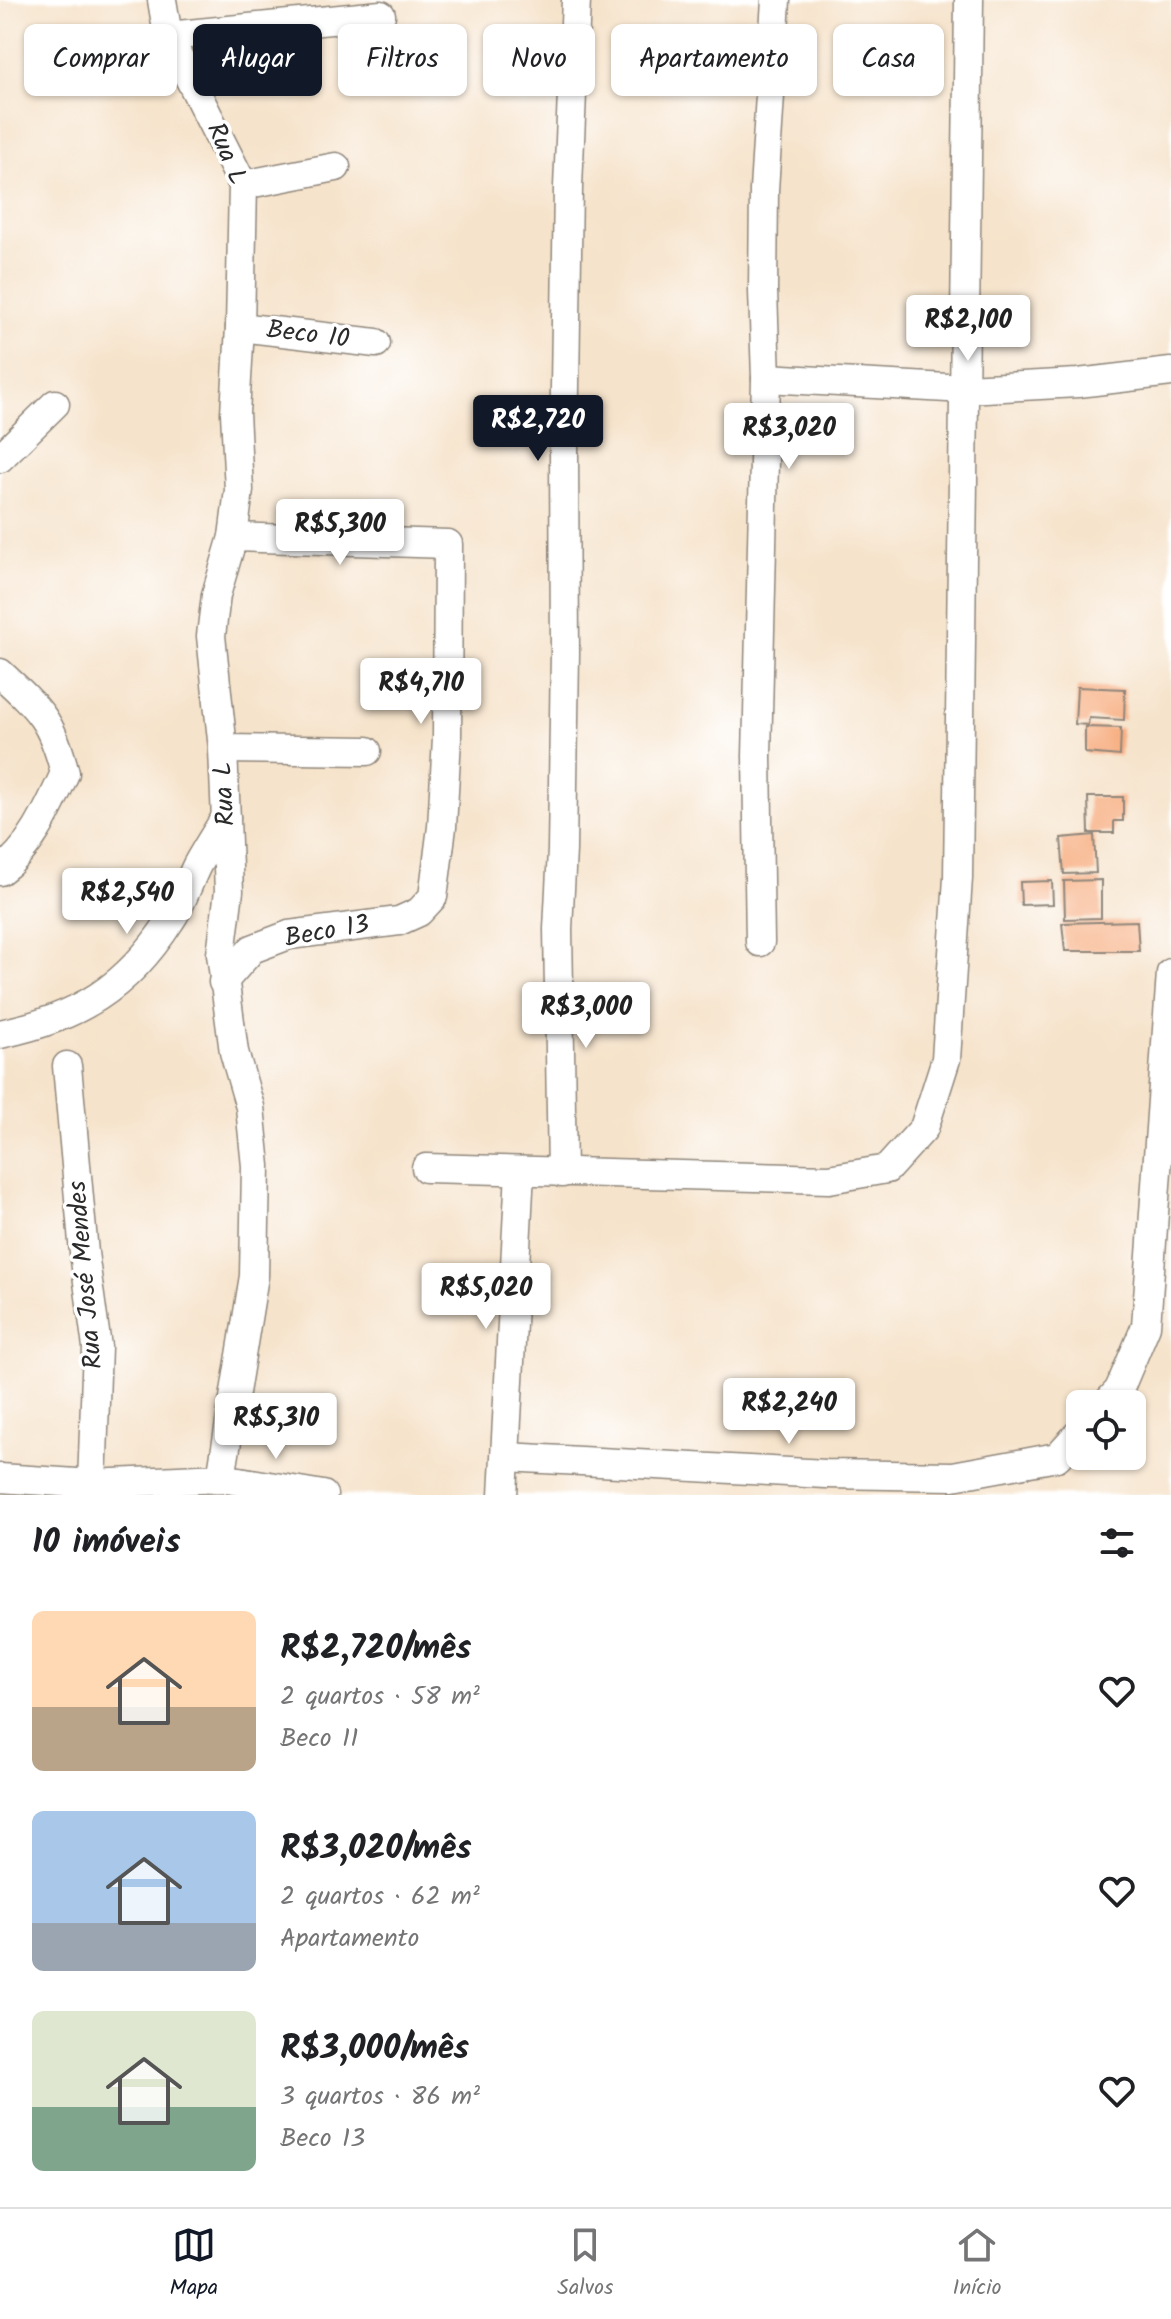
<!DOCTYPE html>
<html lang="pt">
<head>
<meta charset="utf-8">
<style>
  :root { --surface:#fff; --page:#f6f6f6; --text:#202124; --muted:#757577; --line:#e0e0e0; --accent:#111827 }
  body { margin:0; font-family:Kalam,sans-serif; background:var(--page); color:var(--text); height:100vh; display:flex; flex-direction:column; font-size:30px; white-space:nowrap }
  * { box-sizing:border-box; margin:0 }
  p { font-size:26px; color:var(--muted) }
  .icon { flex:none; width:44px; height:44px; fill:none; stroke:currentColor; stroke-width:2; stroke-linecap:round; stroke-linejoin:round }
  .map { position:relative; height:1495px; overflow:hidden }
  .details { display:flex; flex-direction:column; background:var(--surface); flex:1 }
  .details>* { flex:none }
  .guide { position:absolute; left:24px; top:24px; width:1124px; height:72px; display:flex; gap:16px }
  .tools { position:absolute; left:1066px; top:1390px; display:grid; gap:16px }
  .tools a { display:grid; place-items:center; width:80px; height:80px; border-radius:12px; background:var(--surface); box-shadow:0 2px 6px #0004; font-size:40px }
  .price { position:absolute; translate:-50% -68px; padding:0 18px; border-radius:8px; background:#fff; color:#222; font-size:26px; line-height:52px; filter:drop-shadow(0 2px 4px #0008) }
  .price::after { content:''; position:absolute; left:50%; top:48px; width:24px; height:18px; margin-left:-12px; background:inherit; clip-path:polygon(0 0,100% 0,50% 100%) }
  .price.active { background:var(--accent); color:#fff }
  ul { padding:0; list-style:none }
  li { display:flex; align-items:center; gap:24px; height:200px; padding:0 32px }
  li span { display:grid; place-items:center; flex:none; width:224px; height:160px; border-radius:12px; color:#555 }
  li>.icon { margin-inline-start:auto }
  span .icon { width:96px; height:96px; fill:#fffc; stroke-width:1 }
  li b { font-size:34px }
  h2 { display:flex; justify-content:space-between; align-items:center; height:96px; padding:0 32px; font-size:34px }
  .chip { padding:0 28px; border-radius:12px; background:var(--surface); box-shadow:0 2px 6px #0004; font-size:28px; line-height:72px }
  .chip.active { background:var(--accent); color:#fff }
  .tab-bar { display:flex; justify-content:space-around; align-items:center; height:112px; border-top:2px solid var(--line); background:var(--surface); font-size:22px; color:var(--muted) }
  .tab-bar a { display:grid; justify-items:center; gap:4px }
  .tab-bar .active { color:var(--accent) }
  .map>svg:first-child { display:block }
</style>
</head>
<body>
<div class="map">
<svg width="1171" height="1495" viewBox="0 0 1171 1495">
  <rect width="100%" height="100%" fill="#fff"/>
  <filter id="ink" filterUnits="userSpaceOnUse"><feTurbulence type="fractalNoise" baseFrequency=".0125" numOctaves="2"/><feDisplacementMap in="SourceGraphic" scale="16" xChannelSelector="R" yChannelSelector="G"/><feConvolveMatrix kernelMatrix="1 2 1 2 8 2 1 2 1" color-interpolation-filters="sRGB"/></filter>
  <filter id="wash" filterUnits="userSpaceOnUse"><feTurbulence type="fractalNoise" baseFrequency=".006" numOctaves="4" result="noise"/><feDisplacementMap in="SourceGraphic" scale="32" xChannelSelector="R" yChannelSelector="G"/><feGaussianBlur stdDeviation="1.8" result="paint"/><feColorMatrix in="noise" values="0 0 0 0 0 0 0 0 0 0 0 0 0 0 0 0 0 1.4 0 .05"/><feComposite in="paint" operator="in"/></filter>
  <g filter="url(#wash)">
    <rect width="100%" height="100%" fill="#f6e3cb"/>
    <g id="blocks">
      <g fill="#f7ad80">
        <polygon points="1077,687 1125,689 1124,720 1089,718 1088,725 1075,724"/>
        <polygon points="1085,727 1121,728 1120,756 1085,753"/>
        <polygon points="1088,797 1123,797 1123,821 1114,821 1114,833 1089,833"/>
        <polygon points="1094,835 1096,873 1064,874 1061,838"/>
        <polygon points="1101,880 1101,918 1065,919 1064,881"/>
        <polygon points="1052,881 1053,904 1021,905 1020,882"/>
        <polygon points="1137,921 1139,951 1065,951 1062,923"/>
      </g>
    </g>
  </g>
  <g filter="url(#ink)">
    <use href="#blocks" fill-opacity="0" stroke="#90877b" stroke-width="2"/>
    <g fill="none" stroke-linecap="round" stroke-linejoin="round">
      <defs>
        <g id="street">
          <polyline points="162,0 168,36 243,185 240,327 235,413 239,490 233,537 216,595 211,636 223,749 229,891 221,954 234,1052 250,1107 256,1166 254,1276 221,1478"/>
          <polyline points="168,36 381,15"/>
          <polyline points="243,185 336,167"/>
          <polyline points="240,327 376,343"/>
          <polyline points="766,378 966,389 1078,383 1171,372"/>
          <polyline points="0,458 55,404"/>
          <path d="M0,673C39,709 52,720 65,773C49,808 32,848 0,871"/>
          <polyline points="223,749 367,751"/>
          <polyline points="760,942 757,756 766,378 763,291 764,190 776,0"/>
          <polyline points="223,982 252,949 289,935 399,921 419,912 433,897 442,827 447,738 448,544 233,537"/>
          <path d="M0,1034C78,1018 127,988 170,921C182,904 188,883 197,865C206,849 216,833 226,817"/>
          <polyline points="67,1066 84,1253 97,1347 92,1484"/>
          <polyline points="426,1168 829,1179 887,1169 924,1128 946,1059 958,878 969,0"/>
          <polyline points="562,1173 558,929 562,850 565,653 564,453 568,187 576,0"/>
          <polyline points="1106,1404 1119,1390 1146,1326 1171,973"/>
          <polyline points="506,1457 826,1474 953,1476 1057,1457 1080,1432"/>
          <polyline points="0,1478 92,1484 221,1478 323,1495"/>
          <polyline points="503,1495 520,1171"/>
        </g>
      </defs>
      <use href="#street" stroke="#90877b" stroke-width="31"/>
      <use href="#street" stroke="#fff" stroke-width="28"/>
    </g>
  </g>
  <g text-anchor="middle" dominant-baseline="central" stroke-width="7" stroke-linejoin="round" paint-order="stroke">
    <g font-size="26" fill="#2b2b2b" stroke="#fff">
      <text transform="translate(226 154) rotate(67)">Rua L</text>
      <text transform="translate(308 335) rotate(7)">Beco 10</text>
      <text transform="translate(225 794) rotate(-93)">Rua L</text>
      <text transform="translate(327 932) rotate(-10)">Beco 13</text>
      <text transform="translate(86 1275) rotate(-95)">Rua José Mendes</text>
    </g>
  </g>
</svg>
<div class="tools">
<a><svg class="icon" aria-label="locate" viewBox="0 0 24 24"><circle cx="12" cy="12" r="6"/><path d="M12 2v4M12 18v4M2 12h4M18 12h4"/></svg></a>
</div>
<b class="price" style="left:968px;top:363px">R$2,100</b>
<b class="price active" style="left:538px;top:463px">R$2,720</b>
<b class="price" style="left:789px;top:471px">R$3,020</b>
<b class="price" style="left:340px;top:567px">R$5,300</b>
<b class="price" style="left:421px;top:726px">R$4,710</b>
<b class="price" style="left:127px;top:936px">R$2,540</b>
<b class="price" style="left:586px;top:1050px">R$3,000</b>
<b class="price" style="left:486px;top:1331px">R$5,020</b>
<b class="price" style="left:789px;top:1446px">R$2,240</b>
<b class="price" style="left:276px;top:1461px">R$5,310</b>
<div class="guide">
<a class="chip">Comprar</a>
<a class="chip active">Alugar</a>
<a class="chip">Filtros</a>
<a class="chip">Novo</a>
<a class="chip">Apartamento</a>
<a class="chip">Casa</a>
</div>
</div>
<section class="details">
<h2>10 imóveis<svg class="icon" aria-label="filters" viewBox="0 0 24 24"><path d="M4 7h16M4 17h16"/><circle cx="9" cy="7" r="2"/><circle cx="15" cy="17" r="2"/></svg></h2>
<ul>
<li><span style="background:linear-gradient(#ffd9b3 60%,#b9a48a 0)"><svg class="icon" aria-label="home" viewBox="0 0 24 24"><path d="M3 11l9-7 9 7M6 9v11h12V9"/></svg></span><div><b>R$2,720/mês</b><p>2 quartos · 58 m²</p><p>Beco 11</p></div><svg class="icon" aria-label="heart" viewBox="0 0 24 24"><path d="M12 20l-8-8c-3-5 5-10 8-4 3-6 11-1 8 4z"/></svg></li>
<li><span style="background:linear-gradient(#a9c7e8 70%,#9aa5b1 0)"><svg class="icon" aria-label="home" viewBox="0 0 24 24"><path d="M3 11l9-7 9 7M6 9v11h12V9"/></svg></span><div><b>R$3,020/mês</b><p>2 quartos · 62 m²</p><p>Apartamento</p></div><svg class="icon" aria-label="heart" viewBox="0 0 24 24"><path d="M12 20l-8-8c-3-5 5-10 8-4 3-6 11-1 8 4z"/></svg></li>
<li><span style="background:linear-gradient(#dfe7d0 60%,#7fa58c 0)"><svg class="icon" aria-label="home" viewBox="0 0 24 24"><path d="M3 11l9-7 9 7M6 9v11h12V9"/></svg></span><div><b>R$3,000/mês</b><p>3 quartos · 86 m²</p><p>Beco 13</p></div><svg class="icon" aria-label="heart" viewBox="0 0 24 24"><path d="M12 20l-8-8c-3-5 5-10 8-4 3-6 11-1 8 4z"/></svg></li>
</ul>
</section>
<nav class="tab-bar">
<a class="active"><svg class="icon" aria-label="map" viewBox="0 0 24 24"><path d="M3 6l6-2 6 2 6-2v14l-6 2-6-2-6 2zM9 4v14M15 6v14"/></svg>Mapa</a>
<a><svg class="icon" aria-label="saved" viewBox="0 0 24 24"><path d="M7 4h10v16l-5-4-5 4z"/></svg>Salvos</a>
<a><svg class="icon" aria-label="home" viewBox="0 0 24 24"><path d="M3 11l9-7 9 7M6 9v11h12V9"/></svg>Início</a>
</nav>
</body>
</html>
